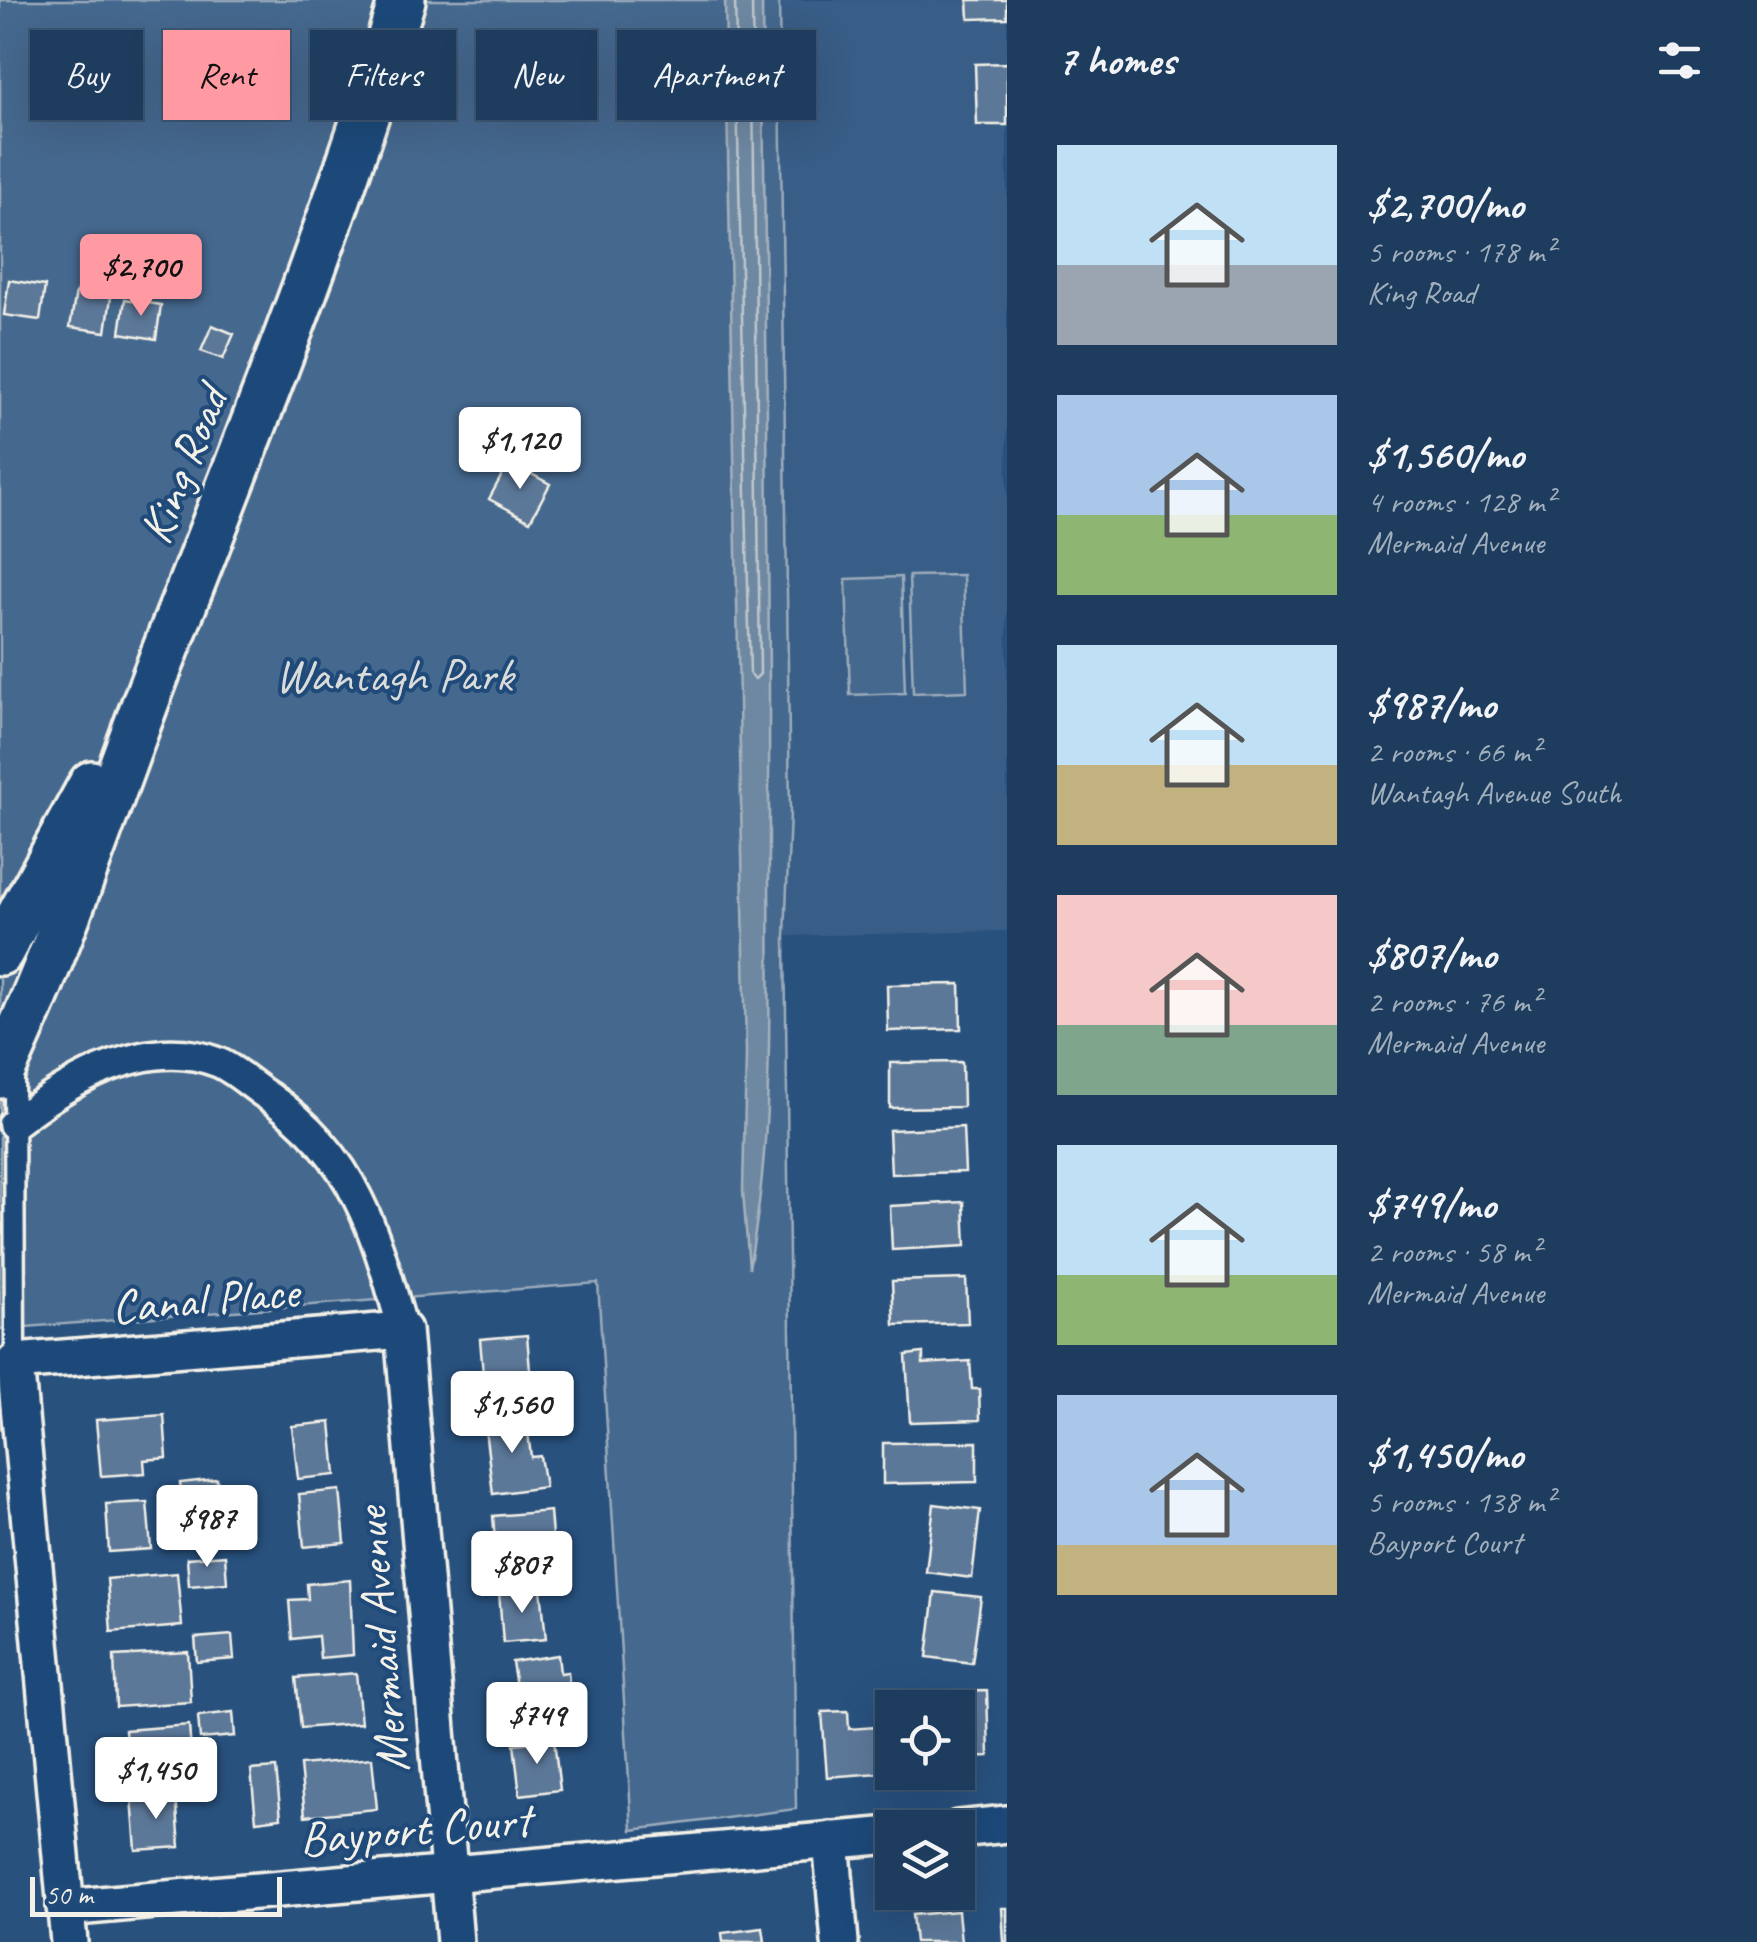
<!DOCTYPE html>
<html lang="en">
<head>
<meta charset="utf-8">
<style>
  :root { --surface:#1e3d5e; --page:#2b4867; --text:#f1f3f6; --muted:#a1aebc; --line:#3c5673; --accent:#ff9aa2 }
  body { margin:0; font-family:Caveat,sans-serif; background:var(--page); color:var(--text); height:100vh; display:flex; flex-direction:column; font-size:38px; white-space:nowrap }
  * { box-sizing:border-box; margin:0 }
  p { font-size:32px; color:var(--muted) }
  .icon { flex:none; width:55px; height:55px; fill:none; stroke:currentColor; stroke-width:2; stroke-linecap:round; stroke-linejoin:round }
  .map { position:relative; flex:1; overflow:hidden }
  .side { display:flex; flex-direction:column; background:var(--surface); width:750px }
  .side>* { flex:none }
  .guide { position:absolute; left:30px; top:30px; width:825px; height:90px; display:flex; gap:20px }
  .buttons { position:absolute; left:875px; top:1690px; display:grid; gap:20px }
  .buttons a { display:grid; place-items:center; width:100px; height:100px; border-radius:0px; background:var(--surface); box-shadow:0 10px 40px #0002,0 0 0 2px var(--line); font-size:50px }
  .scale { position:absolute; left:30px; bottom:25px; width:252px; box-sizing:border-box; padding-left:10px; border:5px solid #f4f1e8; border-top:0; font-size:28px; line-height:35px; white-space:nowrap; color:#f4f1e8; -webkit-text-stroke:8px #1f4a7a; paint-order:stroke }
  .price { position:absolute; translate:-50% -85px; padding:0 22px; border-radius:10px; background:#fff; color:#222; font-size:32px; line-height:65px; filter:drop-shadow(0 2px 5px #0008) }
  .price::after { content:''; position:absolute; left:50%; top:60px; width:30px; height:22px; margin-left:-15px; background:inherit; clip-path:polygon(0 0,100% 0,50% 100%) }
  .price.current { background:var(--accent); color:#111 }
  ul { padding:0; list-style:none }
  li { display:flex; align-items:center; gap:30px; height:250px; padding:0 50px }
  li span { display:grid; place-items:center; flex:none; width:280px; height:200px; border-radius:0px; color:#555 }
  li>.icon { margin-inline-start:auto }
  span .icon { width:120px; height:120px; fill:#fffc; stroke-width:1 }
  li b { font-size:42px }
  h2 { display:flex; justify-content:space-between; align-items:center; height:120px; padding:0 50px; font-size:42px }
  .pill { padding:0 35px; border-radius:0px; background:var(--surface); box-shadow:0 10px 40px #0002,0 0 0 2px var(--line); font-size:35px; line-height:90px }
  .pill.current { background:var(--accent); color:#111 }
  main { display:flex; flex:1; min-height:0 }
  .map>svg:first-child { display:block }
</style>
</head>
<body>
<main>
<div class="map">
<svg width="1007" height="1942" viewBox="0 0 1007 1942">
  <rect width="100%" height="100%" fill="#28517e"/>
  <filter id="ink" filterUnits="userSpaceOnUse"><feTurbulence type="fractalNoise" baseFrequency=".01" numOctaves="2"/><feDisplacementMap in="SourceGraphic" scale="20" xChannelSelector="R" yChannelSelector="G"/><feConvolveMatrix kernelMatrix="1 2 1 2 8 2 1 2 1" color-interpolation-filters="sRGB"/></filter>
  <g filter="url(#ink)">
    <polygon fill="#375d86" points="779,0 1007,0 1007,931 785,936 790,813"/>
    <g fill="#45688e" stroke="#9cacbb" stroke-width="2.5">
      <polygon points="0,0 779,0 790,813 785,936 796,1809 632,1830 598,1283 0,1329"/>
      <polygon points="963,575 967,691 913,693 909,576"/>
      <polygon points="901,577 905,693 850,695 846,579"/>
    </g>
    <path fill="#6e88a2" stroke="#a4b2be" stroke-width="2.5" d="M725,0H762C765,272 770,544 769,816C768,965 777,1121 749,1268L743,1191L746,1053Z"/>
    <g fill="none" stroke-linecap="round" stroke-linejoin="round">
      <polyline stroke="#bec7cc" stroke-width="2.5" points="735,0 750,675 755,679 760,674 752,0"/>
    </g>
    <g fill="#5b7899" stroke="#f4f1e8" stroke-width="2.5">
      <polygon points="968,0 1007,0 1007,18 969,19"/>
      <polygon points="1007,63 1007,125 977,125 975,64"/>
      <polygon points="9,280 45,286 40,320 4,315"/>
      <polygon points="76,292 111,297 106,332 70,327"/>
      <polygon points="125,299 161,305 156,339 120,333"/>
      <polygon points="212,325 234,334 223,359 201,351"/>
      <polygon points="509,462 550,484 530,521 489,499"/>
      <polygon points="960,984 961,1029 888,1031 887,985"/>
      <polygon points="962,1062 963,1107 890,1108 890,1063"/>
      <polygon points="963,1127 965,1172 891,1174 889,1130"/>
      <polygon points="964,1202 966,1246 892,1250 890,1206"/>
      <polygon points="966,1279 968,1323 894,1325 892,1281"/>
      <polygon points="527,1335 532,1394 485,1398 480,1339"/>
      <polygon points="923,1353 923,1364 970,1361 972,1389 979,1389 980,1420 910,1422 906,1355"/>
      <polygon points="164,1415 167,1458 144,1460 145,1473 101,1476 96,1420"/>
      <polygon points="526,1416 531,1457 540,1456 545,1487 493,1494 484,1421"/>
      <polygon points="331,1422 336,1475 298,1479 292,1426"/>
      <polygon points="977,1442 977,1482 883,1484 883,1443"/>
      <polygon points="217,1479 220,1508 183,1512 180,1483"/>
      <polygon points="340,1490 345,1543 304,1547 299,1494"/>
      <polygon points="147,1502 151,1549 109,1552 106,1504"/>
      <polygon points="934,1504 980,1510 972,1578 926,1572"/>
      <polygon points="550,1511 554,1561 497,1566 493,1516"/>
      <polygon points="225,1555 227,1583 189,1586 187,1558"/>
      <polygon points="177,1573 182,1626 111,1632 107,1579"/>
      <polygon points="350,1580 353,1655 320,1658 318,1636 292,1639 289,1600 308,1599 307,1584"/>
      <polygon points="541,1589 546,1639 503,1643 499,1592"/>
      <polygon points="935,1592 981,1597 972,1663 927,1657"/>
      <polygon points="232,1635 234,1659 197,1662 195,1638"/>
      <polygon points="188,1652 191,1702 116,1707 114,1656"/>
      <polygon points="558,1655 560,1673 568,1672 573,1723 523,1728 512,1662"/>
      <polygon points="356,1673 361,1723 301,1728 296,1678"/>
      <polygon points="987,1691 989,1756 958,1757 958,1708 942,1708 941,1692"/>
      <polygon points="848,1711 849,1729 891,1726 892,1772 827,1777 822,1712"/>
      <polygon points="233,1712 235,1736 200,1739 198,1716"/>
      <polygon points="189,1725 193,1779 129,1783 125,1730"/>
      <polygon points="554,1740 560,1790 520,1795 514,1744"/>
      <polygon points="372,1758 377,1809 305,1816 300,1765"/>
      <polygon points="276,1768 281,1818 256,1821 251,1770"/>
      <polygon points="176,1795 180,1847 136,1850 132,1798"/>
      <polygon points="1002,1908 1007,1908 1007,1942 1004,1942"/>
      <polygon points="958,1911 961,1942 915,1942 912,1915"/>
      <polygon points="763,1928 765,1942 723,1942 722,1933"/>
    </g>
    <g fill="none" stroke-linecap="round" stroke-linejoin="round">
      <defs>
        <polyline id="service" points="14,1069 15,1362"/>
        <path id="pedestrian" d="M13,1124C67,1082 146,1034 217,1062C235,1069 252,1086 268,1096C307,1123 338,1157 358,1199C379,1241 390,1286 403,1330"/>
        <g id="minor">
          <polyline points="958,1829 1007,1824"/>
          <polyline points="831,1840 840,1942"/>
          <polyline points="65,1908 892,1835"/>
          <polyline points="69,1942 15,1362 403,1330 455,1942"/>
        </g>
        <g id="tertiary">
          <polyline points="0,952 92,784"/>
          <path d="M0,1075C63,942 106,804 159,667C245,446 334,228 402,0"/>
        </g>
      </defs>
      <use href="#service" stroke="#f4f1e8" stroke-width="25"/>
      <use href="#pedestrian" stroke="#f4f1e8" stroke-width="35"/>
      <use href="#minor" stroke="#f4f1e8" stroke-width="42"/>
      <use href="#tertiary" stroke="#f4f1e8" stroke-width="52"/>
      <use href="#service" stroke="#1f4a7a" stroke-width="18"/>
      <use href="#pedestrian" stroke="#1f4a7a" stroke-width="28"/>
      <use href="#minor" stroke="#1f4a7a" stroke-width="35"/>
      <use href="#tertiary" stroke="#1f4a7a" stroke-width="45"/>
    </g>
  </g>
  <g text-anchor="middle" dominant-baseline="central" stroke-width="8" stroke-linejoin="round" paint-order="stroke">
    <g font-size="48" fill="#f4f1e8" stroke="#1f4a7a">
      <text transform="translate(183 465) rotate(-68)">King Road</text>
      <text transform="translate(205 1299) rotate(-5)">Canal Place</text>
      <text transform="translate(381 1640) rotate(-95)">Mermaid Avenue</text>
      <text transform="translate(415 1829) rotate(-5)">Bayport Court</text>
    </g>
    <g font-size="48" fill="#dadcda" stroke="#1f4a7a">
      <text x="394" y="675">Wantagh Park</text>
    </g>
  </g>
</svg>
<div class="buttons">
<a><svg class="icon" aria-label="locate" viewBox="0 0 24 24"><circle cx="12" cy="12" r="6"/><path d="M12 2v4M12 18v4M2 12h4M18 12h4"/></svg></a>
<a><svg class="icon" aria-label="layers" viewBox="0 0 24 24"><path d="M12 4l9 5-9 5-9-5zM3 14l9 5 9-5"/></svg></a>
</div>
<div class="scale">50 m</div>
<b class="price current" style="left:141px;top:319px">$2,700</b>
<b class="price" style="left:520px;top:492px">$1,120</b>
<b class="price" style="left:512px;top:1456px">$1,560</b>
<b class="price" style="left:207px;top:1570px">$987</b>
<b class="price" style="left:522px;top:1616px">$807</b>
<b class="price" style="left:537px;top:1767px">$749</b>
<b class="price" style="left:156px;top:1822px">$1,450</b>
<div class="guide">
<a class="pill">Buy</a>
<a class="pill current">Rent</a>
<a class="pill">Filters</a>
<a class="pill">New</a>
<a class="pill">Apartment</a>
</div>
</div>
<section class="side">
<h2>7 homes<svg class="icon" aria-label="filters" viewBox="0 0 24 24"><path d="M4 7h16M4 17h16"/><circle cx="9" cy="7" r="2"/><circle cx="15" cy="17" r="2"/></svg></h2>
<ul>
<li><span style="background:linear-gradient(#bfe0f5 60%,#9aa5b1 0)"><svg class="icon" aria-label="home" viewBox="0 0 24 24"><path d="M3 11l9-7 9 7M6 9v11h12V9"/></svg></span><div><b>$2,700/mo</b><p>5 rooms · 178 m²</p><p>King Road</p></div></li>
<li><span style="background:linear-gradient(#a9c7e8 60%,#8fb573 0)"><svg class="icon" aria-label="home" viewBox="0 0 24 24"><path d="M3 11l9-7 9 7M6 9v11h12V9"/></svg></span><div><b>$1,560/mo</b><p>4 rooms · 128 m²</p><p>Mermaid Avenue</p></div></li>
<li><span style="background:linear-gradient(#bfe0f5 60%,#c2b280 0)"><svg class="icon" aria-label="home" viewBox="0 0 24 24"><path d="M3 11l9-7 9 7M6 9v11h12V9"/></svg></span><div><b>$987/mo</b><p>2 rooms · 66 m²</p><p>Wantagh Avenue South</p></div></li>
<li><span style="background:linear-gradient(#f6c9c9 65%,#7fa58c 0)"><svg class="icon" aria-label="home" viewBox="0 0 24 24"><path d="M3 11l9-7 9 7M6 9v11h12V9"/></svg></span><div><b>$807/mo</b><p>2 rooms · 76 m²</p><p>Mermaid Avenue</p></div></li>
<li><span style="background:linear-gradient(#bfe0f5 65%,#8fb573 0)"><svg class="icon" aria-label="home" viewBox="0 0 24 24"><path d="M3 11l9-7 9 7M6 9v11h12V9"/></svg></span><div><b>$749/mo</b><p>2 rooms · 58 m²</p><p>Mermaid Avenue</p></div></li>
<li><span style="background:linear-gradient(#a9c7e8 75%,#c2b280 0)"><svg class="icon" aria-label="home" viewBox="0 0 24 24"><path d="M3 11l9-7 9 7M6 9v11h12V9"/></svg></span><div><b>$1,450/mo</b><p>5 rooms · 138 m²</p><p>Bayport Court</p></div></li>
</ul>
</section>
</main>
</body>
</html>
